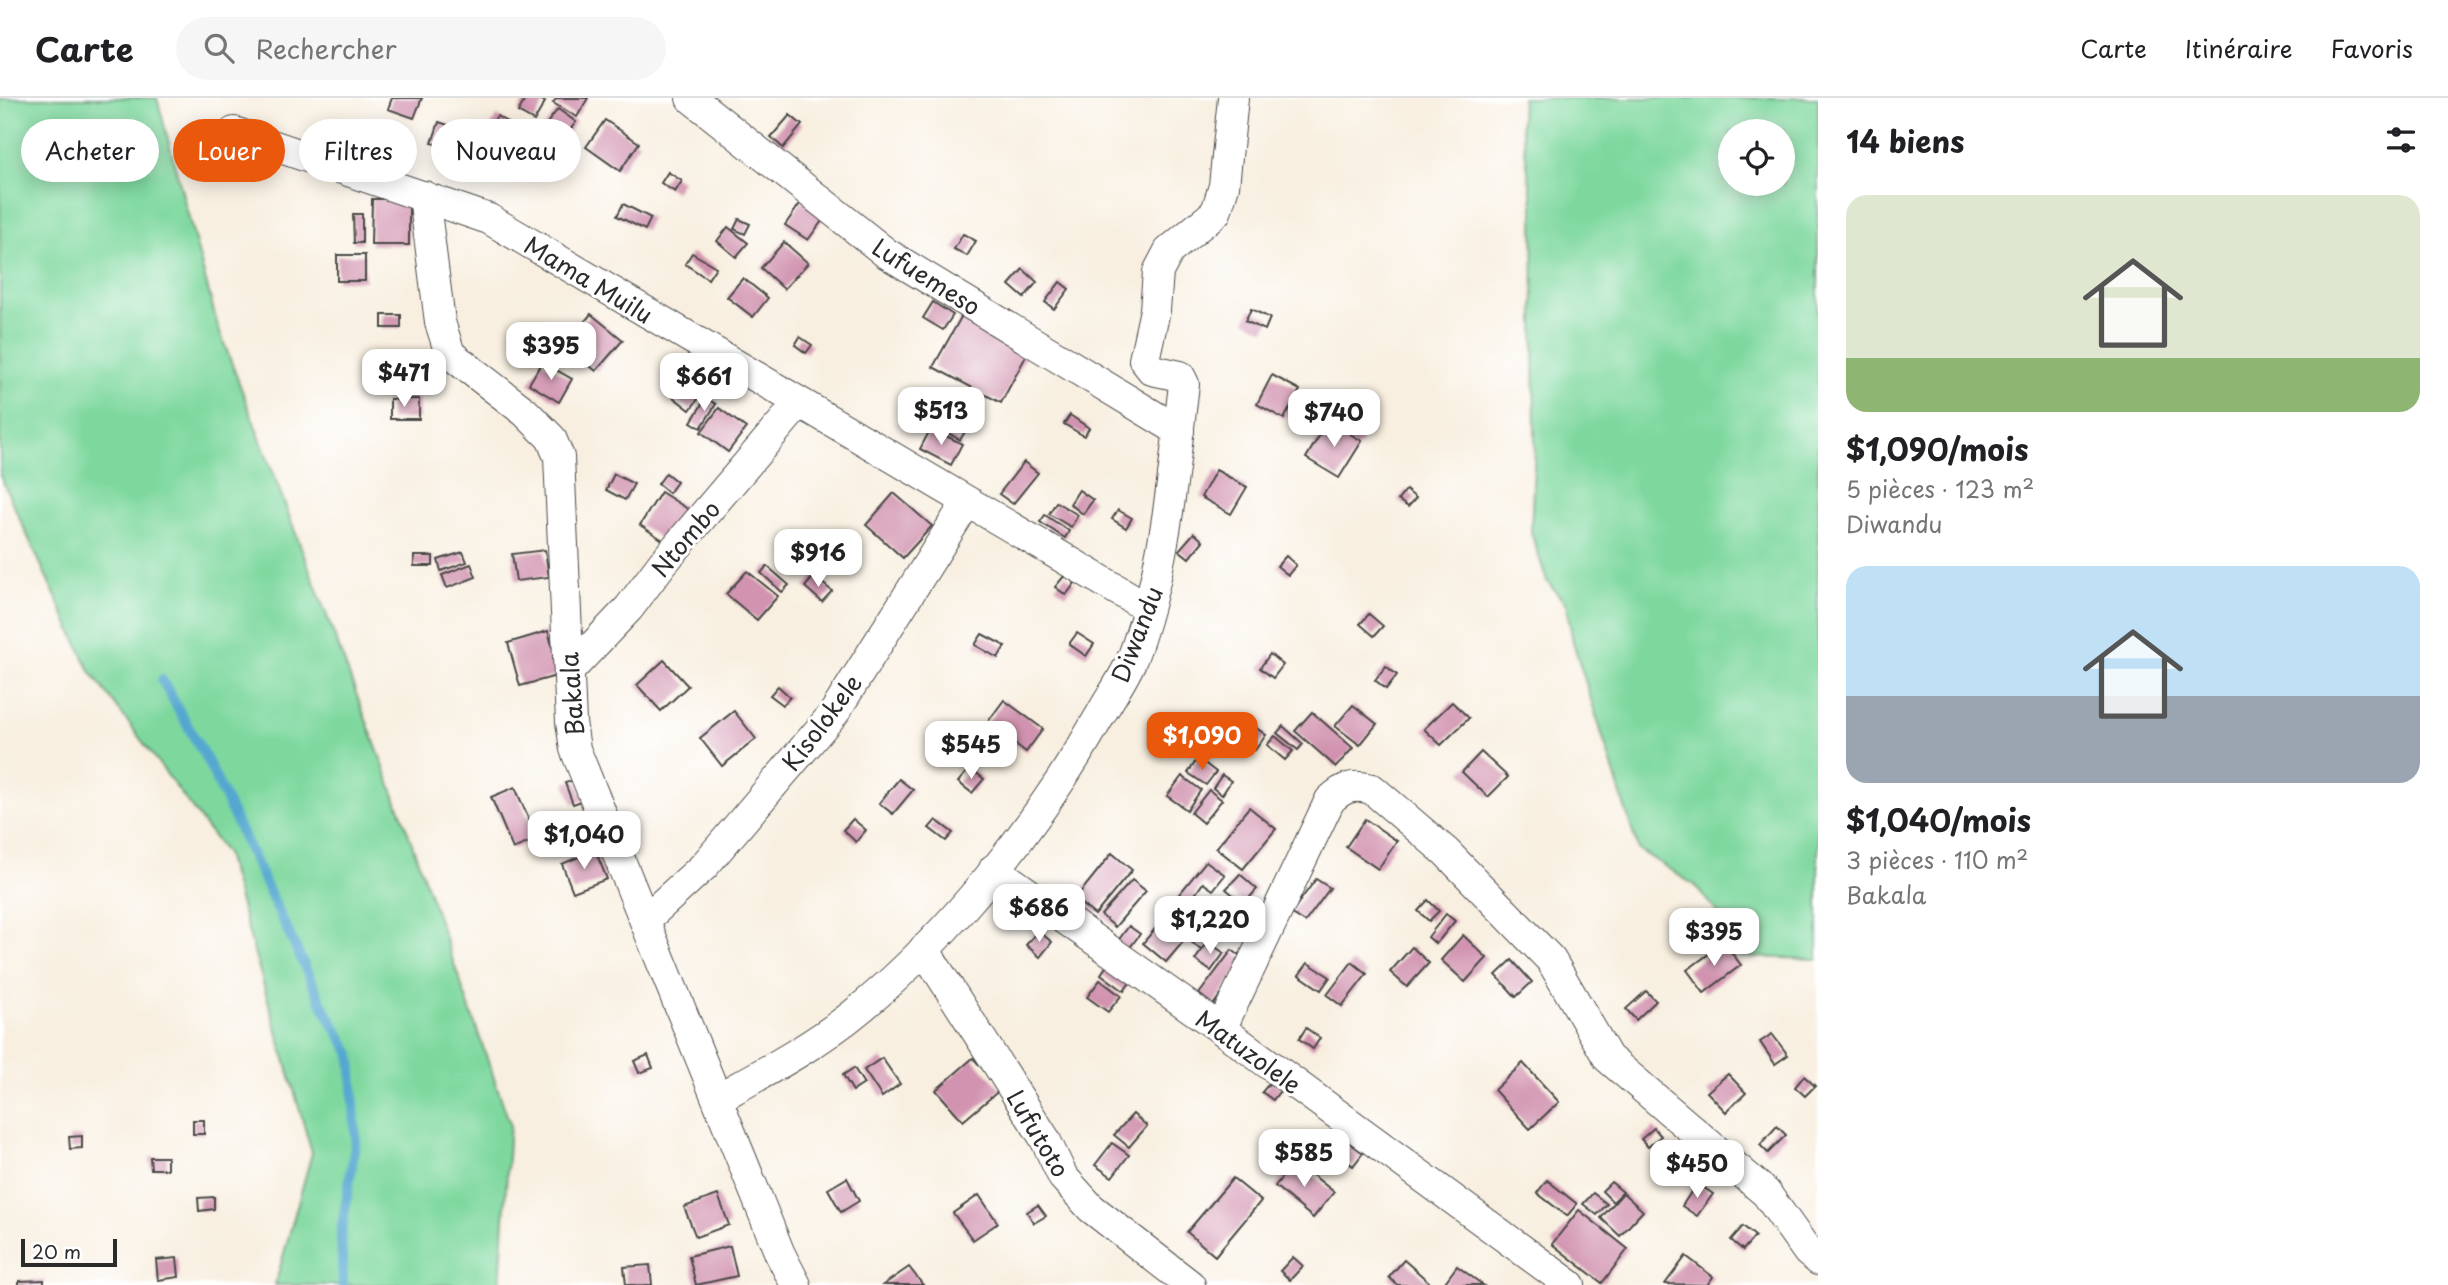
<!DOCTYPE html>
<html lang="fr">
<head>
<meta charset="utf-8">
<style>
  :root { --surface:#fff; --page:#f6f6f6; --text:#202124; --muted:#757577; --line:#e0e0e0; --accent:#ea580c }
  body { margin:0; font-family:"Playpen Sans",sans-serif; background:var(--page); color:var(--text); height:100vh; display:flex; flex-direction:column; font-size:26px; white-space:nowrap }
  * { box-sizing:border-box; margin:0 }
  p { font-size:23px; color:var(--muted) }
  .icon { flex:none; width:38px; height:38px; fill:none; stroke:currentColor; stroke-width:2; stroke-linecap:round; stroke-linejoin:round }
  .map { position:relative; flex:1; overflow:hidden }
  .side { display:flex; flex-direction:column; background:var(--surface); width:630px }
  .side>* { flex:none }
  .banner { position:absolute; left:21px; top:21px; width:665px; height:63px; display:flex; gap:14px }
  .controls { position:absolute; left:1718px; top:21px; display:grid; gap:14px }
  .controls a { display:grid; place-items:center; width:77px; height:77px; border-radius:50%; background:var(--surface); box-shadow:0 4px 18px #0003; font-size:35px }
  .scale { position:absolute; left:21px; bottom:18px; width:96px; box-sizing:border-box; padding-left:7px; border:4px solid #2b2b2b; border-top:0; font-size:19px; line-height:24px; white-space:nowrap; color:#2b2b2b; -webkit-text-stroke:5px #fff; paint-order:stroke }
  .price { position:absolute; translate:-50% -60px; padding:0 16px; border-radius:14px; background:#fff; color:#222; font-size:23px; line-height:46px; filter:drop-shadow(0 2px 4px #0008) }
  .price::after { content:''; position:absolute; left:50%; top:42px; width:21px; height:16px; margin-left:-10px; background:inherit; clip-path:polygon(0 0,100% 0,50% 100%) }
  .price.on { background:var(--accent); color:#fff }
  ul { padding:0; list-style:none }
  li { display:grid; align-content:center; gap:14px; height:371px; padding:0 28px }
  li span { display:grid; place-items:center; height:217px; border-radius:21px; color:#555 }
  li>.icon { margin-inline-start:auto }
  span .icon { width:126px; height:126px; fill:#fffc; stroke-width:1 }
  li b { font-size:30px }
  h2 { display:flex; justify-content:space-between; align-items:center; height:84px; padding:0 28px; font-size:30px }
  .tag { padding:0 24px; border-radius:32px; background:var(--surface); box-shadow:0 4px 18px #0003; font-size:24px; line-height:63px }
  .tag.on { background:var(--accent); color:#fff }
  header { display:flex; align-items:center; gap:42px; box-sizing:border-box; height:98px; padding:0 35px; background:var(--surface); border-bottom:2px solid var(--line) }
  header strong { font-size:33px }
  nav { display:flex; gap:38px; margin-inline-start:auto; font-size:24px }
  .search { width:490px; height:63px; background:var(--page); display:flex; align-items:center; gap:18px; box-sizing:border-box; padding:0 24px; border-radius:38px; color:var(--muted); font-size:26px }
  main { display:flex; flex:1; min-height:0 }
  .map>svg:first-child { display:block }
</style>
</head>
<body>
<header>
<strong>Carte</strong>
<div class="search"><svg class="icon" aria-label="search" viewBox="0 0 24 24"><circle cx="10" cy="10" r="6"/><path d="M15 15l6 6"/></svg>Rechercher</div>
<nav><a>Carte</a><a>Itinéraire</a><a>Favoris</a></nav>
</header>
<main>
<div class="map">
<svg width="1818" height="1187" viewBox="0 0 1818 1187">
  <rect width="100%" height="100%" fill="#fff"/>
  <filter id="ink" filterUnits="userSpaceOnUse"><feTurbulence type="fractalNoise" baseFrequency=".0143" numOctaves="2"/><feDisplacementMap in="SourceGraphic" scale="14" xChannelSelector="R" yChannelSelector="G"/><feConvolveMatrix kernelMatrix="1 2 1 2 8 2 1 2 1" color-interpolation-filters="sRGB"/></filter>
  <filter id="wash" filterUnits="userSpaceOnUse"><feTurbulence type="fractalNoise" baseFrequency=".00686" numOctaves="4" result="noise"/><feDisplacementMap in="SourceGraphic" scale="28" xChannelSelector="R" yChannelSelector="G"/><feGaussianBlur stdDeviation="1.57" result="paint"/><feColorMatrix in="noise" values="0 0 0 0 0 0 0 0 0 0 0 0 0 0 0 0 0 1.4 0 .05"/><feComposite in="paint" operator="in"/></filter>
  <g filter="url(#wash)">
    <rect width="100%" height="100%" fill="#f8efe0"/>
    <g fill="#7ed89e" stroke="#548264" stroke-width="2" fill-rule="evenodd">
      <polygon points="0,0 157,0 218,229 403,720 510,1026 500,1187 275,1187 312,1055 226,756 90,573 0,378"/>
      <path d="M1522,0H1818V861L1740,859L1723,821L1694,787L1638,751L1573,544L1566,506L1547,483L1531,434L1535,347L1533,106L1521,26ZM1783,33V86H1731V33Z"/>
    </g>
    <g fill="none" stroke-linecap="round" stroke-linejoin="round">
      <polyline stroke="#55a7d0" stroke-width="10" points="162,582 208,664 325,912 351,956 356,1042 341,1136 343,1187"/>
    </g>
    <g id="blocks">
      <g fill="#d193af">
        <polygon points="392,0 422,0 414,20 388,11"/>
        <polygon points="526,0 538,0 545,4 534,23 518,14"/>
        <polygon points="557,0 588,0 577,19 553,5"/>
        <polygon points="558,11 576,24 562,42 544,29"/>
        <polygon points="790,17 802,27 783,50 771,39"/>
        <polygon points="497,18 513,28 504,43 487,33"/>
        <polygon points="605,22 639,45 620,73 586,49"/>
        <polygon points="439,24 469,34 462,55 432,45"/>
        <polygon points="668,74 682,83 675,94 661,85"/>
        <polygon points="804,100 827,116 808,142 785,127"/>
        <polygon points="372,101 409,101 409,147 371,147"/>
        <polygon points="623,106 651,120 645,132 617,118"/>
        <polygon points="353,116 362,116 362,145 354,145"/>
        <polygon points="739,121 750,126 745,136 734,131"/>
        <polygon points="728,129 748,145 736,159 717,143"/>
        <polygon points="963,136 976,143 967,158 954,151"/>
        <polygon points="784,144 808,165 784,191 761,170"/>
        <polygon points="692,155 716,169 708,181 685,166"/>
        <rect x="337" y="157" width="28" height="26"/>
        <polygon points="1023,171 1037,184 1024,200 1009,187"/>
        <polygon points="743,180 768,200 753,219 727,199"/>
        <polygon points="1060,184 1069,191 1054,211 1045,204"/>
        <polygon points="933,204 953,217 943,232 923,220"/>
        <polygon points="1251,211 1270,220 1265,232 1245,223"/>
        <polygon points="965,212 1032,247 1001,305 933,269"/>
        <polygon points="591,216 623,242 596,273 565,247"/>
        <rect x="382" y="217" width="19" height="13"/>
        <polygon points="800,239 812,247 806,255 795,247"/>
        <polygon points="542,264 572,281 559,304 529,286"/>
        <polygon points="697,266 712,277 704,289 689,278"/>
        <polygon points="1272,277 1300,292 1284,321 1257,306"/>
        <polygon points="687,281 704,293 690,312 673,299"/>
        <polygon points="949,297 956,301 943,321 936,316"/>
        <polygon points="706,300 716,306 701,330 691,324"/>
        <rect x="390" y="301" width="29" height="20"/>
        <polygon points="954,307 974,319 960,342 940,330"/>
        <polygon points="719,310 746,330 728,354 701,334"/>
        <polygon points="1070,317 1089,330 1084,338 1064,326"/>
        <polygon points="1328,323 1362,343 1339,380 1306,360"/>
        <polygon points="931,330 962,346 951,367 920,351"/>
        <polygon points="1024,364 1038,375 1013,406 999,396"/>
        <polygon points="1216,372 1247,389 1231,416 1201,399"/>
        <polygon points="666,375 677,384 669,395 658,386"/>
        <polygon points="614,376 634,386 625,402 606,392"/>
        <polygon points="1079,392 1093,402 1083,416 1070,406"/>
        <polygon points="1406,392 1416,400 1408,409 1398,402"/>
        <polygon points="661,394 691,413 669,446 640,427"/>
        <polygon points="894,395 932,428 903,460 866,427"/>
        <polygon points="1056,404 1078,417 1071,429 1049,416"/>
        <polygon points="1118,412 1132,420 1126,430 1112,421"/>
        <polygon points="1045,417 1069,433 1065,440 1040,424"/>
        <polygon points="1194,435 1203,443 1189,460 1179,452"/>
        <polygon points="545,452 549,479 516,483 512,456"/>
        <polygon points="463,454 467,464 441,473 438,462"/>
        <rect x="414" y="458" width="19" height="10"/>
        <polygon points="1286,458 1296,467 1288,477 1277,468"/>
        <polygon points="471,466 476,479 447,490 442,477"/>
        <polygon points="767,468 789,487 782,494 761,475"/>
        <polygon points="747,473 778,498 757,522 726,496"/>
        <polygon points="1065,477 1075,485 1066,497 1055,489"/>
        <polygon points="814,478 832,493 822,504 805,489"/>
        <polygon points="1369,516 1383,528 1374,538 1360,526"/>
        <polygon points="548,533 560,577 520,588 508,545"/>
        <polygon points="1077,535 1094,546 1086,558 1069,546"/>
        <polygon points="982,536 1005,548 998,560 975,547"/>
        <polygon points="1270,556 1283,567 1273,580 1260,570"/>
        <polygon points="664,562 688,588 661,613 637,587"/>
        <polygon points="1386,568 1397,577 1386,591 1375,582"/>
        <polygon points="778,588 790,599 783,607 770,597"/>
        <polygon points="1004,602 1043,631 1026,654 987,625"/>
        <polygon points="1452,604 1469,620 1441,647 1424,631"/>
        <polygon points="1353,607 1377,626 1360,647 1335,628"/>
        <polygon points="734,613 756,641 722,668 700,640"/>
        <polygon points="1312,614 1353,650 1336,669 1295,633"/>
        <polygon points="1244,621 1266,637 1255,652 1233,635"/>
        <polygon points="1283,628 1303,646 1298,652 1277,635"/>
        <polygon points="1275,638 1293,653 1285,662 1267,647"/>
        <polygon points="990,646 1002,656 996,663 984,652"/>
        <polygon points="1481,654 1508,679 1488,699 1462,674"/>
        <polygon points="1198,660 1216,674 1206,687 1188,675"/>
        <polygon points="970,670 984,681 972,695 958,684"/>
        <polygon points="1222,677 1231,683 1222,697 1213,690"/>
        <polygon points="1182,678 1201,692 1187,712 1167,698"/>
        <polygon points="577,681 585,702 573,706 565,685"/>
        <polygon points="899,681 913,692 893,716 879,705"/>
        <polygon points="515,689 537,741 513,751 491,699"/>
        <polygon points="1209,692 1222,702 1203,725 1191,715"/>
        <polygon points="1249,709 1276,731 1243,771 1216,750"/>
        <polygon points="853,721 866,732 856,744 843,732"/>
        <polygon points="1365,721 1397,743 1378,771 1346,749"/>
        <polygon points="936,722 953,735 946,743 929,730"/>
        <polygon points="595,752 607,781 573,794 562,766"/>
        <polygon points="1112,755 1132,772 1095,817 1075,801"/>
        <polygon points="1206,763 1225,777 1213,792 1203,785 1194,798 1207,808 1200,818 1176,800"/>
        <polygon points="1240,776 1257,791 1244,806 1226,791"/>
        <polygon points="1316,781 1330,790 1305,824 1291,815"/>
        <polygon points="1132,782 1146,793 1115,829 1101,817"/>
        <polygon points="1428,802 1439,813 1429,823 1418,813"/>
        <polygon points="1171,812 1194,831 1166,864 1143,845"/>
        <polygon points="1446,816 1455,823 1436,846 1428,839"/>
        <polygon points="1129,828 1140,836 1128,852 1117,844"/>
        <polygon points="1202,830 1212,838 1201,852 1190,843"/>
        <polygon points="1038,833 1052,844 1040,859 1026,847"/>
        <polygon points="1463,837 1487,860 1465,884 1441,862"/>
        <polygon points="1208,844 1224,855 1211,873 1195,862"/>
        <polygon points="1724,845 1741,867 1704,895 1687,872"/>
        <polygon points="1412,849 1429,865 1407,889 1390,874"/>
        <polygon points="1232,852 1246,862 1213,907 1199,896"/>
        <polygon points="1512,862 1532,884 1516,899 1496,877"/>
        <polygon points="1352,864 1367,876 1342,908 1327,897"/>
        <polygon points="1308,865 1330,879 1321,892 1299,877"/>
        <polygon points="1108,866 1131,883 1124,893 1101,876"/>
        <polygon points="1100,882 1121,898 1108,914 1087,899"/>
        <polygon points="1646,893 1656,903 1636,922 1626,911"/>
        <polygon points="1306,930 1320,940 1313,951 1299,941"/>
        <polygon points="1772,936 1788,957 1775,966 1760,944"/>
        <polygon points="648,957 653,970 639,975 634,963"/>
        <polygon points="882,960 900,986 882,999 864,972"/>
        <polygon points="973,960 1001,991 963,1023 936,992"/>
        <polygon points="1523,965 1559,1004 1530,1031 1494,992"/>
        <polygon points="854,970 864,986 853,993 843,977"/>
        <polygon points="1728,976 1746,995 1726,1014 1707,994"/>
        <polygon points="1804,978 1815,988 1805,998 1795,989"/>
        <polygon points="1272,982 1282,990 1273,1002 1262,994"/>
        <polygon points="1133,1016 1147,1028 1129,1049 1114,1037"/>
        <rect x="193" y="1022" width="11" height="14"/>
        <polygon points="1777,1028 1786,1037 1768,1055 1760,1047"/>
        <polygon points="1654,1030 1661,1038 1648,1049 1641,1041"/>
        <polygon points="82,1038 82,1050 70,1051 69,1039"/>
        <polygon points="1341,1038 1363,1055 1353,1068 1332,1051"/>
        <polygon points="1112,1045 1129,1057 1112,1079 1095,1067"/>
        <polygon points="150,1059 167,1059 167,1071 151,1071"/>
        <polygon points="1295,1063 1334,1094 1313,1120 1275,1088"/>
        <polygon points="847,1080 859,1103 841,1114 828,1091"/>
        <polygon points="1233,1080 1261,1103 1215,1158 1187,1134"/>
        <polygon points="1547,1082 1577,1106 1567,1118 1537,1095"/>
        <polygon points="1611,1084 1623,1094 1613,1104 1602,1093"/>
        <polygon points="1697,1085 1713,1096 1697,1118 1682,1108"/>
        <polygon points="1593,1095 1607,1106 1597,1117 1583,1106"/>
        <polygon points="1623,1095 1643,1113 1620,1138 1601,1120"/>
        <polygon points="718,1097 729,1127 696,1139 684,1109"/>
        <polygon points="979,1097 998,1125 973,1142 953,1115"/>
        <polygon points="214,1099 214,1111 199,1113 198,1100"/>
        <polygon points="1038,1107 1046,1118 1034,1125 1027,1114"/>
        <polygon points="1579,1112 1628,1151 1602,1185 1552,1146"/>
        <polygon points="1743,1128 1755,1138 1743,1152 1731,1142"/>
        <polygon points="730,1148 737,1178 696,1187 689,1158"/>
        <polygon points="1686,1158 1713,1179 1707,1187 1665,1186"/>
        <polygon points="1293,1159 1303,1168 1290,1182 1280,1173"/>
        <polygon points="177,1160 179,1179 158,1182 156,1162"/>
        <polygon points="1404,1162 1429,1184 1426,1187 1397,1187 1389,1179"/>
        <polygon points="650,1167 652,1187 626,1187 624,1169"/>
        <polygon points="1457,1168 1483,1187 1443,1187"/>
        <polygon points="909,1169 923,1187 883,1187"/>
        <polygon points="44,1182 44,1187 19,1187 19,1183"/>
      </g>
    </g>
  </g>
  <g filter="url(#ink)">
    <use href="#blocks" fill-opacity="0" stroke="#4a4846" stroke-width="2"/>
    <g fill="none" stroke-linecap="round" stroke-linejoin="round">
      <defs>
        <g id="minor">
          <polyline points="691,0 886,155 1179,333"/>
          <polyline points="234,34 489,121 1148,510"/>
          <polyline points="424,98 440,224 450,256 525,314 551,340 559,359 571,624 575,651 780,1156 796,1187"/>
          <polyline points="569,573 629,510 662,466 799,305"/>
          <polyline points="994,771 1221,931 1570,1187"/>
          <polyline points="646,821 704,768 834,615 967,404"/>
          <polyline points="924,851 1045,1041 1063,1079 1091,1110 1190,1187"/>
          <path d="M1221,931L1330,702C1344,689 1353,686 1372,691L1446,754L1551,862L1608,960L1766,1095L1808,1154L1818,1162"/>
          <path d="M718,1000C767,973 818,946 861,910C954,833 1042,721 1101,616C1111,598 1124,580 1132,561C1165,473 1173,379 1184,286L1180,278L1152,272L1144,262L1155,212L1158,174L1169,153L1216,114L1224,88L1233,0"/>
        </g>
      </defs>
      <use href="#minor" stroke="#4a4846" stroke-width="32"/>
      <use href="#minor" stroke="#fff" stroke-width="30"/>
    </g>
  </g>
  <g text-anchor="middle" dominant-baseline="central" stroke-width="6" stroke-linejoin="round" paint-order="stroke">
    <g font-size="24" fill="#2b2b2b" stroke="#fff">
      <text transform="translate(927 178) rotate(32)">Lufuemeso</text>
      <text transform="translate(589 181) rotate(31)">Mama Muilu</text>
      <text transform="translate(685 440) rotate(-50)">Ntombo</text>
      <text transform="translate(1136 536) rotate(-69)">Diwandu</text>
      <text transform="translate(571 596) rotate(-94)">Bakala</text>
      <text transform="translate(821 624) rotate(-53)">Kisolokele</text>
      <text transform="translate(1249 953) rotate(36)">Matuzolele</text>
      <text transform="translate(1039 1035) rotate(59)">Lufutoto</text>
    </g>
  </g>
</svg>
<div class="controls">
<a><svg class="icon" aria-label="locate" viewBox="0 0 24 24"><circle cx="12" cy="12" r="6"/><path d="M12 2v4M12 18v4M2 12h4M18 12h4"/></svg></a>
</div>
<div class="scale">20 m</div>
<b class="price" style="left:551px;top:284px">$395</b>
<b class="price" style="left:404px;top:311px">$471</b>
<b class="price" style="left:704px;top:315px">$661</b>
<b class="price" style="left:941px;top:349px">$513</b>
<b class="price" style="left:1334px;top:351px">$740</b>
<b class="price" style="left:818px;top:491px">$916</b>
<b class="price on" style="left:1202px;top:674px">$1,090</b>
<b class="price" style="left:971px;top:683px">$545</b>
<b class="price" style="left:584px;top:773px">$1,040</b>
<b class="price" style="left:1039px;top:846px">$686</b>
<b class="price" style="left:1210px;top:858px">$1,220</b>
<b class="price" style="left:1714px;top:870px">$395</b>
<b class="price" style="left:1304px;top:1091px">$585</b>
<b class="price" style="left:1697px;top:1102px">$450</b>
<div class="banner">
<a class="tag">Acheter</a>
<a class="tag on">Louer</a>
<a class="tag">Filtres</a>
<a class="tag">Nouveau</a>
</div>
</div>
<section class="side">
<h2>14 biens<svg class="icon" aria-label="filters" viewBox="0 0 24 24"><path d="M4 7h16M4 17h16"/><circle cx="9" cy="7" r="2"/><circle cx="15" cy="17" r="2"/></svg></h2>
<ul>
<li><span style="background:linear-gradient(#dfe7d0 75%,#8fb573 0)"><svg class="icon" aria-label="home" viewBox="0 0 24 24"><path d="M3 11l9-7 9 7M6 9v11h12V9"/></svg></span><div><b>$1,090/mois</b><p>5 pièces · 123 m²</p><p>Diwandu</p></div></li>
<li><span style="background:linear-gradient(#bfe0f5 60%,#9aa5b1 0)"><svg class="icon" aria-label="home" viewBox="0 0 24 24"><path d="M3 11l9-7 9 7M6 9v11h12V9"/></svg></span><div><b>$1,040/mois</b><p>3 pièces · 110 m²</p><p>Bakala</p></div></li>
</ul>
</section>
</main>
</body>
</html>
